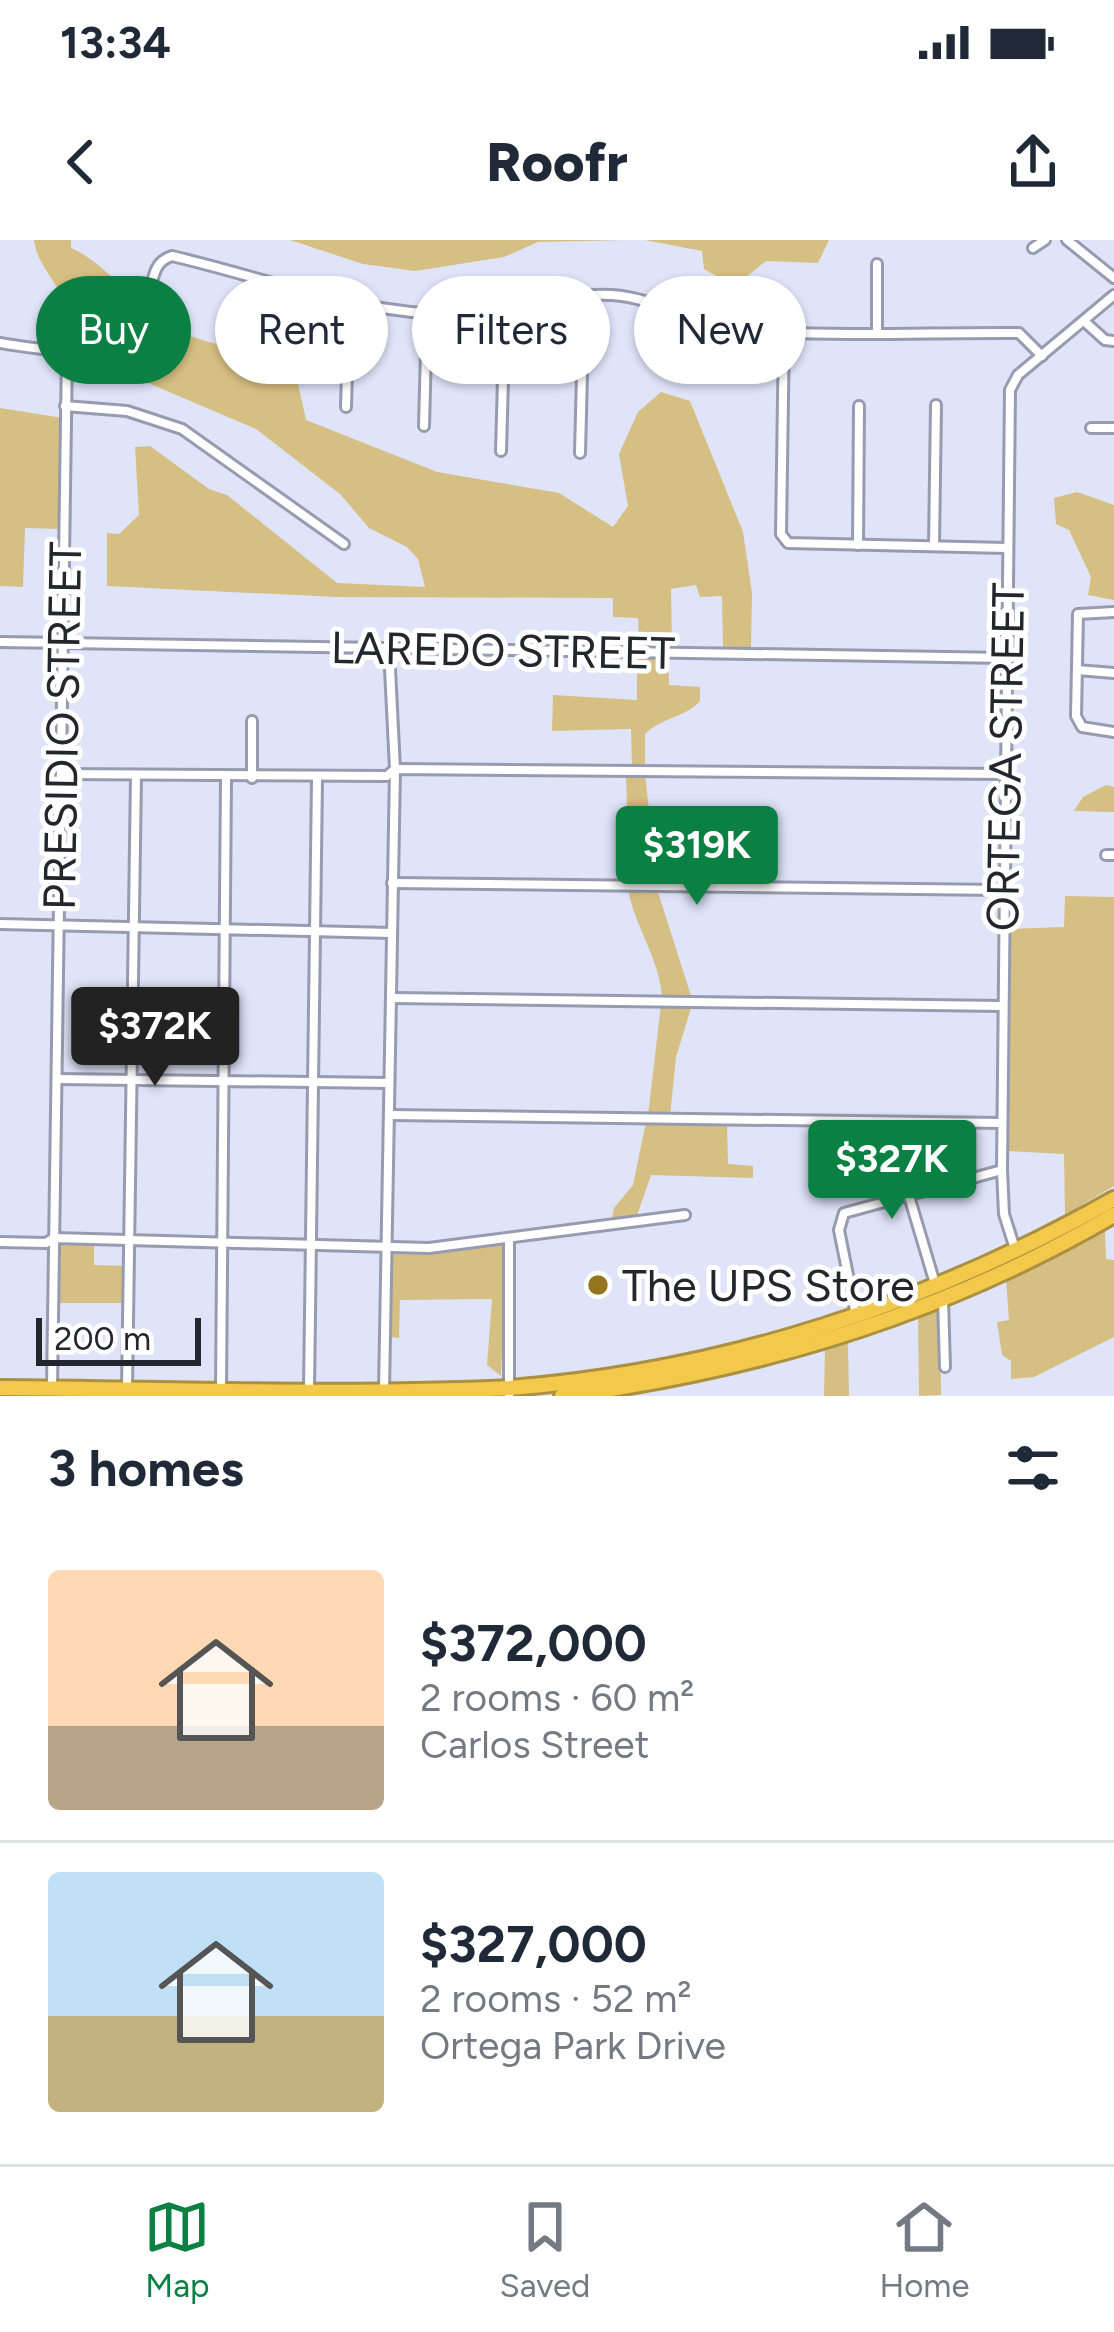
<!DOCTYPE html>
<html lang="en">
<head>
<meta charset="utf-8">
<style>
  :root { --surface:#fff; --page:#f6f6f7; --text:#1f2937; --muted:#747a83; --line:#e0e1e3; --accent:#0b8043 }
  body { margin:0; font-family:Figtree,sans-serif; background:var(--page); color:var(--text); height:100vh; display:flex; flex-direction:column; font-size:45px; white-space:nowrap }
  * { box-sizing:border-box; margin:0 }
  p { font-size:39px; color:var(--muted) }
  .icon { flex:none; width:66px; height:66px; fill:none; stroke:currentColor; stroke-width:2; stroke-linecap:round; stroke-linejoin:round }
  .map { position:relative; height:1156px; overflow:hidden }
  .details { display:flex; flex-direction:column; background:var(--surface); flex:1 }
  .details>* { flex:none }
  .guide { position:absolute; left:36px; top:36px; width:1044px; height:108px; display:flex; gap:24px }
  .scale { position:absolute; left:36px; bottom:30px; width:165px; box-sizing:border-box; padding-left:12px; border:6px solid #24262e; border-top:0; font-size:33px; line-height:42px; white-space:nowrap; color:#24262e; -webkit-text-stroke:9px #fff; paint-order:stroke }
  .price { position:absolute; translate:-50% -102px; padding:0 27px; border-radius:12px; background:var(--accent); color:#fff; font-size:39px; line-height:78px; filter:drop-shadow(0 3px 6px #0008) }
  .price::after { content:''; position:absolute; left:50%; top:72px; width:36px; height:27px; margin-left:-18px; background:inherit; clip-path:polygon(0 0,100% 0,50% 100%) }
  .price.selected { background:#222; color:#fff }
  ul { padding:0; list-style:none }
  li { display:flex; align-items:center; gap:36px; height:300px; padding:0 48px }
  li+li { border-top:3px solid var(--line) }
  li span { display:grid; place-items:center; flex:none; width:336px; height:240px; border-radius:12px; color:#555 }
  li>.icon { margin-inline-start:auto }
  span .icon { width:144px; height:144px; fill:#fffc; stroke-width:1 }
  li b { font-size:51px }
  h2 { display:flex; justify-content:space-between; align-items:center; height:144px; padding:0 48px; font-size:51px }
  .chip { padding:0 42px; border-radius:54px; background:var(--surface); box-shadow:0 3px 9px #0004; font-size:42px; line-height:108px }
  .chip.selected { background:var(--accent); color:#fff }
  .status { display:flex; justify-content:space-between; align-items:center; height:84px; padding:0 60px; background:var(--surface); direction:ltr }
  .status svg { height:33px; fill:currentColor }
  header { display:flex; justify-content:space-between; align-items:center; height:156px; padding:0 48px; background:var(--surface); font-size:54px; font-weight:800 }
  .tabs { display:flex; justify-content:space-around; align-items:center; height:168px; border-top:3px solid var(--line); background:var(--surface); font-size:33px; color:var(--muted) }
  .tabs a { display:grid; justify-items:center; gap:6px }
  .tabs .selected { color:var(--accent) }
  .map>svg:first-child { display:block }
</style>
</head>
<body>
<div class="status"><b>13:34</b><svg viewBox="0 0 49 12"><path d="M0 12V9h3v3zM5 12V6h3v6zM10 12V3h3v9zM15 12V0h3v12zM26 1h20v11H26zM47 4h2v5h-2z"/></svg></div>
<header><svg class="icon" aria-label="back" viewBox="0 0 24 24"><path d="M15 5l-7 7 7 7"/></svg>Roofr<svg class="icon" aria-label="share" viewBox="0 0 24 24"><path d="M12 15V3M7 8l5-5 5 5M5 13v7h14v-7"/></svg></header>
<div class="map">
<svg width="1114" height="1156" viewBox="0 0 1114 1156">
  <rect width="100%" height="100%" fill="#dfe4f9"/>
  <g fill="#d6bf82">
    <path d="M34,0H71V8C99,20 114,44 142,57L102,99L90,86L68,82C68,47 39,34 34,0Z"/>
    <polygon points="290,0 626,0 538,2 504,17 415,31 363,24"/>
    <polygon points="645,0 829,0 818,23 766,21 745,38 729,43 704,29 702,11"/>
    <path d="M148,59C151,96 241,111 274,113L297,139L306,180L437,232L559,253L613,287L628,266L619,214L638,172L661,152L690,161L743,292L752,353L751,408L723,407L722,356L700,357L696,345L671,349L672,406L639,405L638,378L613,377V358L337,357L107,346V293L119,294L139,275L135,207L150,206L209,249L227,255L337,343L425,347L418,319L407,307L369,288L340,254L256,189L134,137L107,103Z"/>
    <polygon points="0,168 63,178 61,289 25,288 23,347 0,346"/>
    <polygon points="1077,252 1114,265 1114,360 1088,355 1091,337 1069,290 1056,284 1054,258"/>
    <path d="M637,416H668L669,445L700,447V461C685,478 664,476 645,494V528L632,527L631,489L552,491L553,455L637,460Z"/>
    <polygon points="626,534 645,534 657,643 629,643"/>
    <polygon points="1106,545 1114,547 1114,572 1074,571 1083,557"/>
    <path d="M628,649H657L692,759L662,758C660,719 635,688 628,649Z"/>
    <polygon points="1065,656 1114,657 1114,946 1065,975 1064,914 1006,911 1006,689 1064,687"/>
    <polygon points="661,765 692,765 676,817 670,876 648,875"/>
    <polygon points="646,882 727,883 728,924 753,926 753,938 651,935 636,978 611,983 614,968 633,945"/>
    <polygon points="1105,991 1106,1019 1114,1020 1114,1097 1034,1137 1011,1139 1011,1121 1002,1115 997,1082 1009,1080 1006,1040"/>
    <polygon points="57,1001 94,1002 94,1025 128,1026 127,1063 56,1063"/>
    <polygon points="506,1004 501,1136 487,1125 492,1059 400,1060 399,1098 391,1097 391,1011"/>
    <polygon points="940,1068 941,1155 919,1156 918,1077"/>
    <polygon points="848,1102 849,1156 824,1156 825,1109"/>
  </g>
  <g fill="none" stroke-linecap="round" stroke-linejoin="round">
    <defs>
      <g id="minor">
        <polyline points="1067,0 1114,38"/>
        <polyline points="1033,8 1045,0"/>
        <polyline points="1084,81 1105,100 1114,101"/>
        <polyline points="784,90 781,294 788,303 1007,308"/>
        <polyline points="877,91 877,24"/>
        <path d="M0,103C61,113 116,122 148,53C155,37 153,22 172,16C271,39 362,77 467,74C516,72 562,52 612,55C658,58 693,85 735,89C828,98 925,92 1019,93L1042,116"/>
        <polyline points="669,117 670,66"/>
        <polyline points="65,166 127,171 182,189 344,304"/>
        <polyline points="346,167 349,64"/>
        <polyline points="424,186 427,73"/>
        <polyline points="1091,188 1114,188"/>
        <polyline points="501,211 505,68"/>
        <polyline points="580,213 584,55"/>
        <polyline points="858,305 859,166"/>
        <polyline points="934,306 936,165"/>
        <polyline points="1114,372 1078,374 1076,476 1082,487 1114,492"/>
        <polyline points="0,402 1007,418"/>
        <polyline points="1077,430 1114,433"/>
        <polyline points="252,481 252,538"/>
        <polyline points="62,534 387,536 395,529 1005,534"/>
        <polyline points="1106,615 1114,615"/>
        <polyline points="392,643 1003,650"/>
        <polyline points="0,684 392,693"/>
        <polyline points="392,758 1002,766"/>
        <polyline points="57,839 389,843"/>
        <polyline points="390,875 1002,883"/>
        <polyline points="909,956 936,1047"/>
        <polyline points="509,1001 509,1156"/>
        <polyline points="0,1002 46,1003 54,998 429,1008 685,975"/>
        <polyline points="1016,1012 1004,974 1002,930 1010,150 1018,135 1114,55"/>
        <polyline points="943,1059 945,1127"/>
        <polyline points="856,1075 839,990 844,973 1002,930"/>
        <polyline points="52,1148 67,112"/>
        <polyline points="127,1149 136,536"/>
        <polyline points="221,1150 226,538"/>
        <polyline points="309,1150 317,539"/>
        <polyline points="384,1151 395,529 389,409"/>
      </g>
      <g id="highway">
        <path d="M0,1148C169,1149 341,1156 510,1148C724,1131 928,1064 1114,959"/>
        <path d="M562,1156C756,1131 944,1074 1114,975"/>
      </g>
    </defs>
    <use href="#minor" stroke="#979baf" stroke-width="14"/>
    <use href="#highway" stroke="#ab9042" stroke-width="20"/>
    <use href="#minor" stroke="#fff" stroke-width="8"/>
    <use href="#highway" stroke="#f3c94c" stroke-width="14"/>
  </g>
  <circle fill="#93761d" stroke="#fff" stroke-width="4.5" cx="598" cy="1045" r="12"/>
  <g text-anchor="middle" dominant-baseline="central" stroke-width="10" stroke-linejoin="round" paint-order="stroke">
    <g font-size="45" fill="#24262e" stroke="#fff">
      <text transform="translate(503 410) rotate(1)">LAREDO STREET</text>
      <text transform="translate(62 486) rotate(-89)">PRESIDIO STREET</text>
      <text transform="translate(1005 517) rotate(-89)">ORTEGA STREET</text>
    </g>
    <g font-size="45" fill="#24262e" stroke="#fff" text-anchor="start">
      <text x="622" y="1045">The UPS Store</text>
    </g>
  </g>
</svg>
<div class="scale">200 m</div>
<b class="price" style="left:697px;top:668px">$319K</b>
<b class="price selected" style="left:155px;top:849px">$372K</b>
<b class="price" style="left:892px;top:982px">$327K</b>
<div class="guide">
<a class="chip selected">Buy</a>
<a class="chip">Rent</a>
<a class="chip">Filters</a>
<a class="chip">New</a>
</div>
</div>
<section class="details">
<h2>3 homes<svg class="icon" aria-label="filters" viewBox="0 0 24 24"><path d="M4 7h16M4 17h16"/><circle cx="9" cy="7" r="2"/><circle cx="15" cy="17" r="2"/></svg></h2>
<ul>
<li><span style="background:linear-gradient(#ffd9b3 65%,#b9a48a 0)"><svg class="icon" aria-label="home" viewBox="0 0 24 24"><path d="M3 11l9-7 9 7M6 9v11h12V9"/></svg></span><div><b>$372,000</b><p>2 rooms · 60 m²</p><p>Carlos Street</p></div></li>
<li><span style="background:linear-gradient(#bfe0f5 60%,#c2b280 0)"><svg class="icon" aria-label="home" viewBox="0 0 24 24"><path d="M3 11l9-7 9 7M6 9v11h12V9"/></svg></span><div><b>$327,000</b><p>2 rooms · 52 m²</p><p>Ortega Park Drive</p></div></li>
</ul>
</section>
<nav class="tabs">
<a class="selected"><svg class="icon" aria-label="map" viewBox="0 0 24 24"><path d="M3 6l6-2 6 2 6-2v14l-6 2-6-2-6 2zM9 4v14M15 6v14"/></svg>Map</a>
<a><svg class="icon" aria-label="saved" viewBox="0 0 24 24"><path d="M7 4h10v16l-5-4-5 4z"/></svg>Saved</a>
<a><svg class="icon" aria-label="home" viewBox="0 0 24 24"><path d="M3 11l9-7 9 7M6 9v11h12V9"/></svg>Home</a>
</nav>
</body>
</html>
